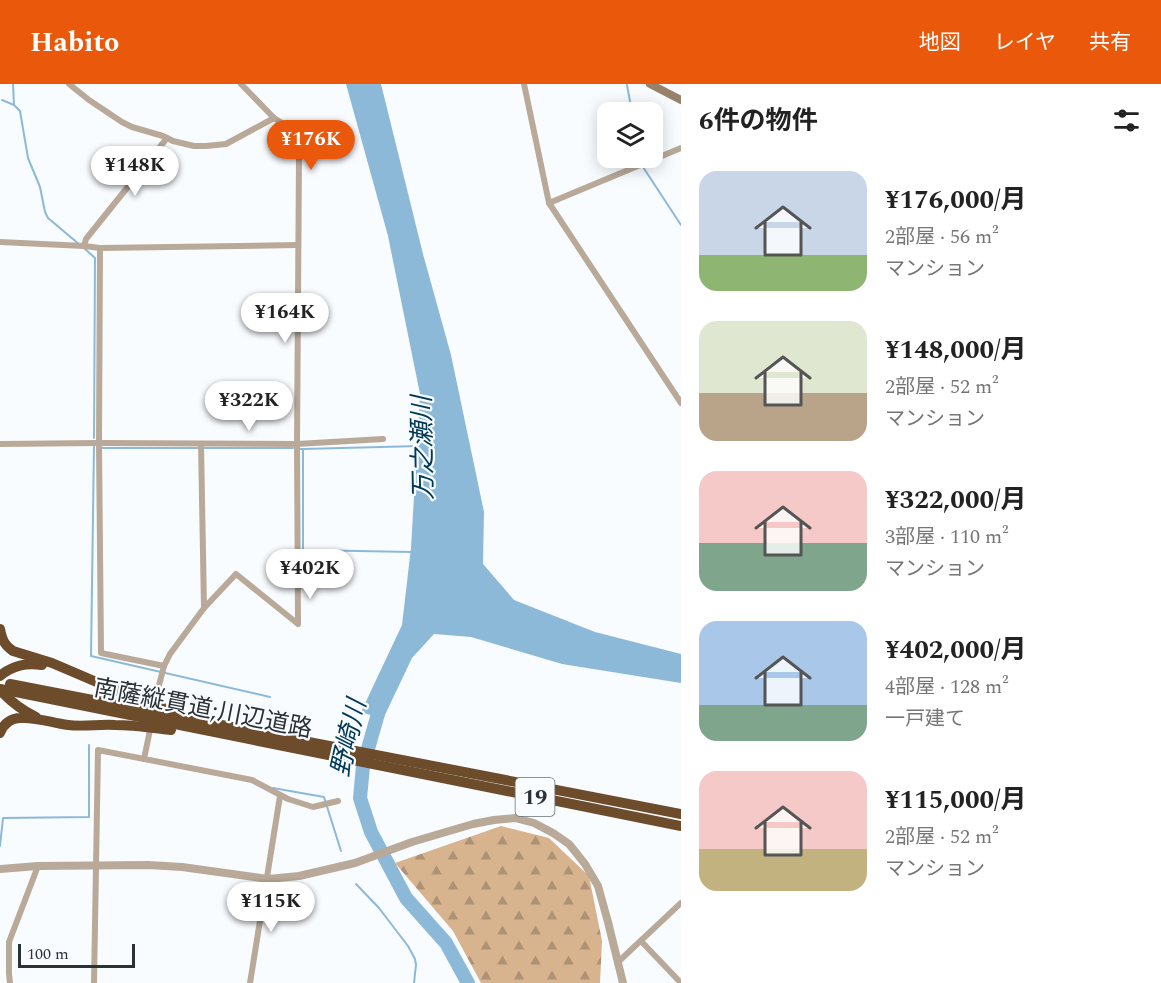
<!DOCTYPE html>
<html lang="ja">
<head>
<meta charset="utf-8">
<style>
  :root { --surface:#fff; --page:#f6f6f6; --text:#222; --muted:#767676; --accent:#ea580c }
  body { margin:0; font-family:Spectral,"Noto Sans JP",serif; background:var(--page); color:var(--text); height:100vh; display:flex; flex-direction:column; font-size:22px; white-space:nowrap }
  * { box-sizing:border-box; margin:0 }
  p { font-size:20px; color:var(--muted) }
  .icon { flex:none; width:33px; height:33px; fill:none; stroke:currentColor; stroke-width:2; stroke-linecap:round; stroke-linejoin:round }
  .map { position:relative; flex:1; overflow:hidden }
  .sheet { display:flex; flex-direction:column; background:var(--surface); width:480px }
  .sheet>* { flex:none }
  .fabs { position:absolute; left:597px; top:18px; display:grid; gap:12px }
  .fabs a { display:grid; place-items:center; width:66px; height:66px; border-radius:12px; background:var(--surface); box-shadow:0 3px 15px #0003; font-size:30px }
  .scale { position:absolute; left:18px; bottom:15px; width:117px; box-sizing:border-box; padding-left:6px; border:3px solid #2b3236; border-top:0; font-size:16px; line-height:21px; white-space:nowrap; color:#2b3236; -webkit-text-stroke:4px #f9fcff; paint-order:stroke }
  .price { position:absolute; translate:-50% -51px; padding:0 14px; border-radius:21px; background:#fff; color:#222; font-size:20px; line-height:39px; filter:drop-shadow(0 2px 3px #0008) }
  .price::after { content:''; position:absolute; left:50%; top:36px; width:18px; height:14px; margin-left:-9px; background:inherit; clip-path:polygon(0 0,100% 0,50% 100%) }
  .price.active { background:var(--accent); color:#fff }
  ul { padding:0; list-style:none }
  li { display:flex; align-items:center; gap:18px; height:150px; padding:0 18px }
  li span { display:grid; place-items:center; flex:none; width:168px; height:120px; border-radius:18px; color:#555 }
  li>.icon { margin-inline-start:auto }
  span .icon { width:72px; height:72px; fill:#fffc; stroke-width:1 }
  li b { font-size:26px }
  h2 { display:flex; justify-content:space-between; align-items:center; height:72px; padding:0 18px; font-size:26px }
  header { display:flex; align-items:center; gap:36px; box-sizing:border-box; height:84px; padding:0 30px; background:var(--accent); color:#fff }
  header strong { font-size:28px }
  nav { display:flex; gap:33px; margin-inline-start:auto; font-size:21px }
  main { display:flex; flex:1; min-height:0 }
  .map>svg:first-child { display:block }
</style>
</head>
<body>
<header>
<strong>Habito</strong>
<nav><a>地図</a><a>レイヤ</a><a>共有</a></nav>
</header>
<main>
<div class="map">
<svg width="681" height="899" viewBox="0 0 681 899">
  <defs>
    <pattern id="forest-firs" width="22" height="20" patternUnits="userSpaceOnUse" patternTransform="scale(1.5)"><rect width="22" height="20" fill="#d7b38e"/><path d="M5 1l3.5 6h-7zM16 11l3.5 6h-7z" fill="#af9275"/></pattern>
  </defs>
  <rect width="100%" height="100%" fill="#f9fcff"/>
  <polygon fill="url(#forest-firs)" points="501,742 549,754 589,792 602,857 600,899 481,899 453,847 395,779"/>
  <polygon fill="#8cb9d8" points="346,0 381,0 423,170 451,271 484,428 483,480 514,516 595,548 681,570 681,599 562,580 471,553 434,550 412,574 383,635 361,628 402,541 411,464 420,310 388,152"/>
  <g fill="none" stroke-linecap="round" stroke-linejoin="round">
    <g stroke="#8cb9d8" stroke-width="2">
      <polyline points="13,0 14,21"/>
      <polyline points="627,1 632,28"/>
      <polyline points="2,16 14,21 20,27 28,74 40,103 45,128 48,134 80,161"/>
      <polyline points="639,74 639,77"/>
      <polyline points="643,83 681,141"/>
      <polyline points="84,164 95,174 94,354"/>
      <polyline points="94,361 91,572 270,613"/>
      <polyline points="102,364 293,364"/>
      <polyline points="299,365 303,365 303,466 412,468"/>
      <polyline points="303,365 420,362"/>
      <polyline points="273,704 324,713 341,767"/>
      <polyline points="0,762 3,734 89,733 89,661"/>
      <polyline points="356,800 379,824 408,862 415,875 416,881 414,899"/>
    </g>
    <polyline stroke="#8cb9d8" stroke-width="14" points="382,616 363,682 360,714 371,748 406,814 446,859 468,899"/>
    <g stroke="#b9a999" stroke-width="6">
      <polyline points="69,0 89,16 122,38 132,43 163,52 173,57 194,62 206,62 226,60 274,34"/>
      <polyline points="524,0 549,119 681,319"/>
      <polyline points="549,119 681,64"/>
      <polyline points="0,158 84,162 100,164 298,161"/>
      <polyline points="84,162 86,155 167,54"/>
      <polyline points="100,164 99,359 101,569 164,582"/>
      <polyline points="0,360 99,359 297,360 383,355"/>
      <polyline points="201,360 204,524"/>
      <polyline points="157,609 164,582 170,570 204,524 236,490 298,540 297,360 299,73 282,39 274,34 241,0"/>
      <polyline points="144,675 150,646"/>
      <polyline points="641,857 681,899"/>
      <polyline points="617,879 681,819"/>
      <polyline points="10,899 9,890 9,858 38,782"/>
      <polyline points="94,899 98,666 252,696 288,715 313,723 338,717"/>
      <polyline points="250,899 280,712"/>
    </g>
    <polyline stroke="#b9a999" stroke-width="8" points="0,785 38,782 148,781 182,783 268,795 299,792 355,779 412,758 473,740 494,736 515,734 534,739 553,749 569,760 585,780 598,802 608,838 623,899"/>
    <polyline stroke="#988169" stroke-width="8" points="650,0 681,16"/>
    <g stroke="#6c4c2a" stroke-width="10">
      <path d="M0,545C2,555 4,561 13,567L52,579L127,611L162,623"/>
      <path d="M0,592C13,581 26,579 42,581"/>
      <polyline points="10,600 681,730"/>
      <polyline points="0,605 681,742"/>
      <path d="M0,606C11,618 21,626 36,633"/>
      <path d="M0,649C3,640 11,634 21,634C37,633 52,639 68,641C84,643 99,640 115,641C134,641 153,644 171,646"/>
    </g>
  </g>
  <g text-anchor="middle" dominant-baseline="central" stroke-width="4.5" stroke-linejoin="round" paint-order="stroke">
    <rect fill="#f9fcff" stroke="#696f72" stroke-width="1.5" x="515.5" y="694" width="39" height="38" rx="4.5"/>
    <g font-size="22" font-weight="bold" fill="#2b3236">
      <text x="535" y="713">19</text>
    </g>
    <g font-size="24" fill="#2b3236" stroke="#f9fcff">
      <text transform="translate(203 625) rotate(11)">南薩縦貫道;川辺道路</text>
    </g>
    <g font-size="26" font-style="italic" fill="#003957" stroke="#f9fcff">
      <text transform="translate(423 364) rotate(-91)">万之瀬川</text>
      <text transform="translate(349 654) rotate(-77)">野崎川</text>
    </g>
  </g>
</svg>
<div class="fabs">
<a><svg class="icon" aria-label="layers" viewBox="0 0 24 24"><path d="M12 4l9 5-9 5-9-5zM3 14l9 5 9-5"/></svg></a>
</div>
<div class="scale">100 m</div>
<b class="price active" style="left:311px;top:87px">¥176K</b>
<b class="price" style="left:135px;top:113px">¥148K</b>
<b class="price" style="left:285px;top:260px">¥164K</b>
<b class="price" style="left:249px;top:348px">¥322K</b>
<b class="price" style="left:310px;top:516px">¥402K</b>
<b class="price" style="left:271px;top:849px">¥115K</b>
</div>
<section class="sheet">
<h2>6件の物件<svg class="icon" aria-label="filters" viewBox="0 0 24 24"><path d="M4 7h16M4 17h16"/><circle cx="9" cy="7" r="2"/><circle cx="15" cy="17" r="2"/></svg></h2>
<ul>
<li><span style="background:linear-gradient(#c9d6e8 70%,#8fb573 0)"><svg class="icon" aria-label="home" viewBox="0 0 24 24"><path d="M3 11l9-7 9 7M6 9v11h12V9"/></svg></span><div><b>¥176,000/月</b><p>2部屋 · 56 m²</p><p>マンション</p></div></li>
<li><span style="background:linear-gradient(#dfe7d0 60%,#b9a48a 0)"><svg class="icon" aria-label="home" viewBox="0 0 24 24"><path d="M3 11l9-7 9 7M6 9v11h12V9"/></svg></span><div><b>¥148,000/月</b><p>2部屋 · 52 m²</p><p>マンション</p></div></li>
<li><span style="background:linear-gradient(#f6c9c9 60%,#7fa58c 0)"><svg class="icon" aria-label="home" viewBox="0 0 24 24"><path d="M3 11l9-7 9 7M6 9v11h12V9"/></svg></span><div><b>¥322,000/月</b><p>3部屋 · 110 m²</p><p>マンション</p></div></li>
<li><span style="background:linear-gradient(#a9c7e8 70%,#7fa58c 0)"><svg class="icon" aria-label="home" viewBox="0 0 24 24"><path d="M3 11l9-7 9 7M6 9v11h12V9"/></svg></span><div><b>¥402,000/月</b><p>4部屋 · 128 m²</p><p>一戸建て</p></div></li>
<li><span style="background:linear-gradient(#f6c9c9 65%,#c2b280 0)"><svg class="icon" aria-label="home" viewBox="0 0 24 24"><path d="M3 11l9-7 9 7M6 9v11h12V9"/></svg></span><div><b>¥115,000/月</b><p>2部屋 · 52 m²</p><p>マンション</p></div></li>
</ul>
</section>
</main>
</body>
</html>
